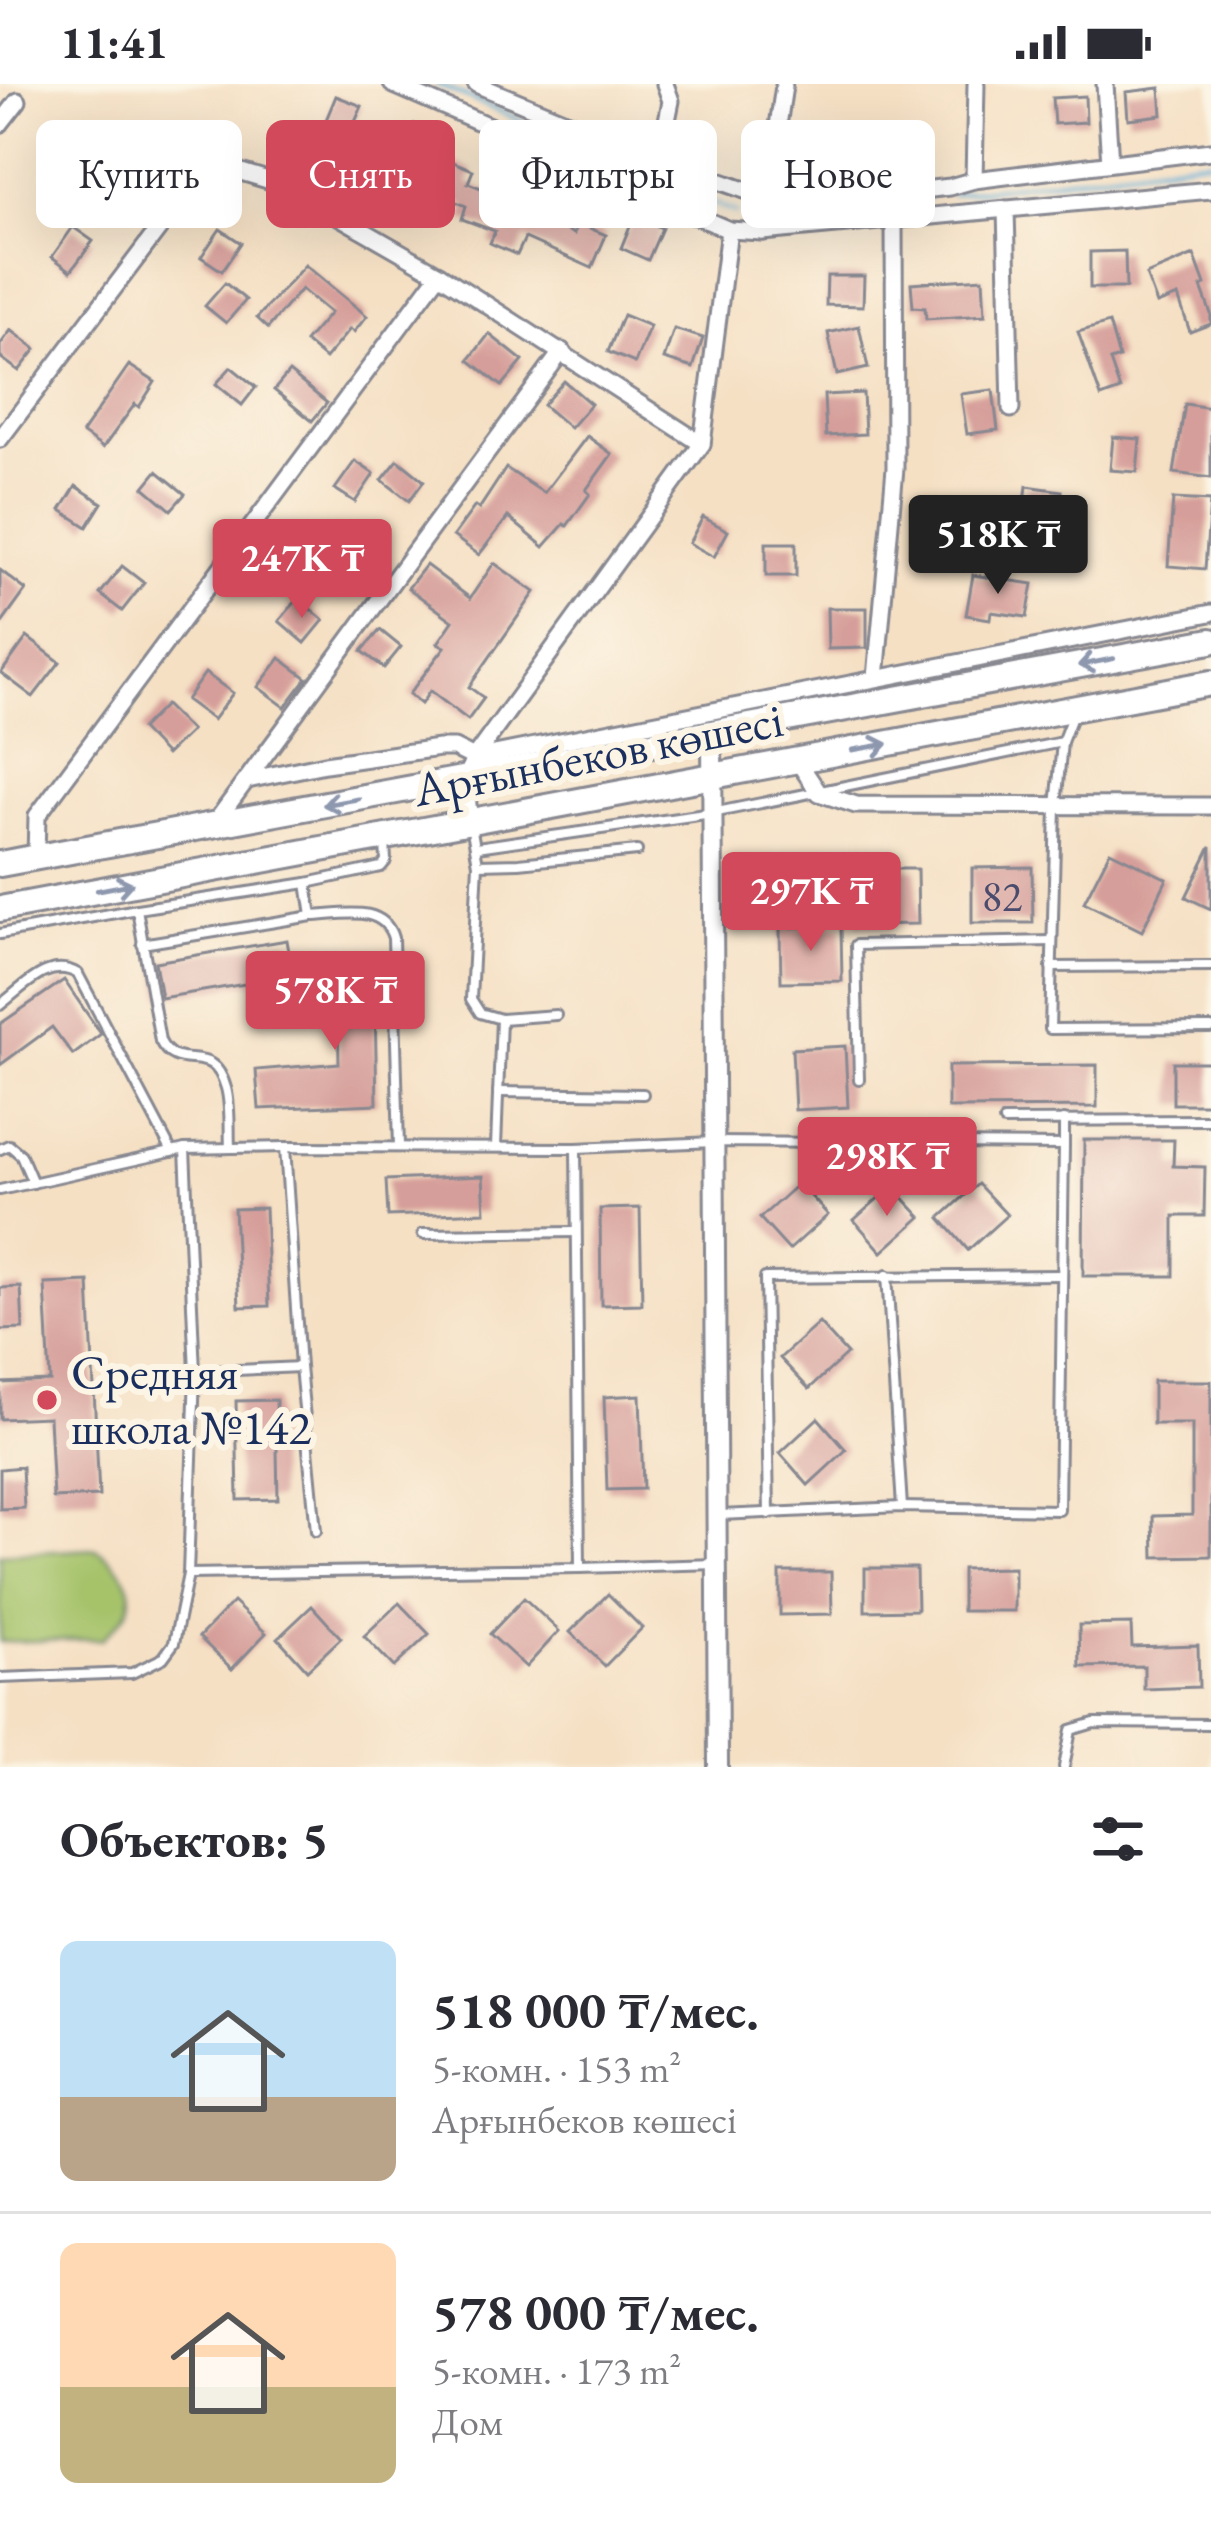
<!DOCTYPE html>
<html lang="ru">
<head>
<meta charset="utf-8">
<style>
  :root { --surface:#fff; --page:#f2f2f3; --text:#2b2b33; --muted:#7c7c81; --line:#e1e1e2; --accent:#d1495b }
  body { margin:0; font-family:"EB Garamond",serif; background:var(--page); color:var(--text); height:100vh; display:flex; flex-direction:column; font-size:45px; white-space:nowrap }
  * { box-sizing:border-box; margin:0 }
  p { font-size:39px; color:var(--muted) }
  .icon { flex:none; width:66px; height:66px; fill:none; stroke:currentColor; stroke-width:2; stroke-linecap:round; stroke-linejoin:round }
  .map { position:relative; height:1683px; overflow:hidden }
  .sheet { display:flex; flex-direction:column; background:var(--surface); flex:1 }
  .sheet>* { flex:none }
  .top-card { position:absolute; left:36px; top:36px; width:1140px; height:108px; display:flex; gap:24px }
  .price { position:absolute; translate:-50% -102px; padding:0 27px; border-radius:12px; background:var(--accent); color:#fff; font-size:39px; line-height:78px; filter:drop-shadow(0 3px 6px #0008) }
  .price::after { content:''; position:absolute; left:50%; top:72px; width:36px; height:27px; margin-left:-18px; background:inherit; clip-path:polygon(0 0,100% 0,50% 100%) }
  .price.selected { background:#222; color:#fff }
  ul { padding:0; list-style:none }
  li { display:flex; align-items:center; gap:36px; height:300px; padding:0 60px }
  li+li { border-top:3px solid var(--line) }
  li span { display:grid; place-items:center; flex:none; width:336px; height:240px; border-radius:18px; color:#555 }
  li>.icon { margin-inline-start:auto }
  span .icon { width:144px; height:144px; fill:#fffc; stroke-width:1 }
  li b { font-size:51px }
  h2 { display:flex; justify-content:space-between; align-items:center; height:144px; padding:0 60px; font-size:51px }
  .tag { padding:0 42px; border-radius:18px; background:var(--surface); box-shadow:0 12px 48px #0002; font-size:42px; line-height:108px }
  .tag.selected { background:var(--accent); color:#fff }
  .status { display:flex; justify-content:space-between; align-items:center; height:84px; padding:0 60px; background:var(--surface); direction:ltr }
  .status svg { height:33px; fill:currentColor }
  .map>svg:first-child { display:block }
</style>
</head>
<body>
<div class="status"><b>11:41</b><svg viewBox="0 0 49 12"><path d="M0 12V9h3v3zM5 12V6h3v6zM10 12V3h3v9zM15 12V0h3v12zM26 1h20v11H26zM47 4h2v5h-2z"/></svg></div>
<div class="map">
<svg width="1211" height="1683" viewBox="0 0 1211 1683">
  <rect width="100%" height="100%" fill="#fcf5e5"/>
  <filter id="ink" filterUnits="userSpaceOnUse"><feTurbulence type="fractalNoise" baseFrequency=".00833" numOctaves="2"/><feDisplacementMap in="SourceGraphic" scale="24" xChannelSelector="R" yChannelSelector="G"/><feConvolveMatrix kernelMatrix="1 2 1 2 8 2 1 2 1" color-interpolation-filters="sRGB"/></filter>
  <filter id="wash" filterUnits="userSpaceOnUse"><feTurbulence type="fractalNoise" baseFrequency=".004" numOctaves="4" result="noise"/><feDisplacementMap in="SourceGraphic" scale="48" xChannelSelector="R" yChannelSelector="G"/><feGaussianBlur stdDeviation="2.7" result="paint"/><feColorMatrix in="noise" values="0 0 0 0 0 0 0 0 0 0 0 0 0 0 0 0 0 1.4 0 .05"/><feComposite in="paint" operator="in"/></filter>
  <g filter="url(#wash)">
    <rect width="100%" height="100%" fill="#f5e0c4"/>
    <path fill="#a6c36b" stroke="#607964" stroke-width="3" d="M96,1465C117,1478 143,1506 124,1532C118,1540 109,1548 102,1555L0,1558V1470Z"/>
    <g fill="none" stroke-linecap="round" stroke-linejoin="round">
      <g stroke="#5baed6" stroke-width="4.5">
        <polyline points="436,0 736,129"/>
        <polyline points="952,110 1211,75"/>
        <polyline points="780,133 929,113"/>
      </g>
    </g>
    <g id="blocks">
      <g fill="#d69e9a">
        <polygon points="1160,4 1162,31 1128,35 1126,8"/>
        <polygon points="336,12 362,22 351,47 326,36"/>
        <polygon points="1085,12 1086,38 1054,40 1052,14"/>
        <polygon points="414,40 438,49 428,77 404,68"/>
        <polygon points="446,75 473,86 468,99 504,113 500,125 539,142 542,134 574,150 578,139 606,151 592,184 525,154 517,171 490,159 495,147 462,135 466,122 432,107"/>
        <polygon points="634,132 662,144 648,176 621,164"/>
        <polygon points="73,143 93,157 71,187 52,173"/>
        <polygon points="220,145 241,159 222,187 201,173"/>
        <polygon points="1125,167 1126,204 1090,204 1090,168"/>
        <polygon points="1194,171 1205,201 1201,203 1211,230 1211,240 1190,248 1178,212 1157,220 1146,191"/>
        <polygon points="305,181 367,232 354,248 350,245 325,275 305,258 330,229 301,205 268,244 257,234"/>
        <polygon points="827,192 864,192 863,222 826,221"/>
        <polygon points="983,194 985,231 926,235 925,224 913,223 911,199"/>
        <polygon points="225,199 246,216 226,239 205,222"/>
        <polygon points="623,231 650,242 635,279 608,268"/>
        <polygon points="1109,239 1119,274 1110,277 1120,306 1101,313 1078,248"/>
        <polygon points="859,242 868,284 837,291 828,249"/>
        <polygon points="674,245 703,254 693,284 664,275"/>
        <polygon points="11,246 36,265 19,287 0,273 0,261"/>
        <polygon points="489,250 523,277 502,302 469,276"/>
        <polygon points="129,281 155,298 139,323 135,320 103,364 82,349"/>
        <polygon points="231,283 256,303 242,321 216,300"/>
        <polygon points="289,288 327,319 312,337 274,306"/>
        <polygon points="564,297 591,320 570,344 543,321"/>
        <polygon points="993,306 998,346 967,350 961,310"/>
        <polygon points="863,309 865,350 826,352 824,311"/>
        <polygon points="1185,320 1211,324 1211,394 1174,389"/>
        <polygon points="587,352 612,370 586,406 590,410 567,442 564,440 544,463 508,433 479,471 453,452 475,422 479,425 506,384 544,409"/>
        <polygon points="1113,353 1140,355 1137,388 1110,386"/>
        <polygon points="398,376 424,397 409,417 382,396"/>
        <polygon points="355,377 374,390 355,418 335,405"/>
        <polygon points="157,387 185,410 171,426 144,403"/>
        <polygon points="76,402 102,419 87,443 61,426"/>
        <polygon points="1027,402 1062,407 1057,441 1044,440 1043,477 1014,476 1015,449 1021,450"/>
        <polygon points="1173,415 1210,417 1205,485 1168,482"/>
        <polygon points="703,433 728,447 714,473 689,459"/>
        <polygon points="944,442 974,446 971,474 940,473"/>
        <rect x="766" y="459" width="30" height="33"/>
        <polygon points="494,479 535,508 469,603 484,614 468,636 430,607 421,620 409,610 445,563 438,559 453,537 408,504 426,481 470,514"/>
        <polygon points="122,482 144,499 122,527 100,510"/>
        <polygon points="0,486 26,506 0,542"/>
        <polygon points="973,491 1033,500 1027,533 991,528 990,535 966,531"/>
        <polygon points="298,515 324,536 305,559 279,537"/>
        <polygon points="827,524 867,524 867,564 828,565"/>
        <polygon points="380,546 401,563 384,584 362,567"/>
        <polygon points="27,553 60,578 33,613 1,589"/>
        <polygon points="280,574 307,594 285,623 258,603"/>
        <polygon points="205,589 233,609 213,636 186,616"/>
        <polygon points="165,621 191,647 166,671 141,645"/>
        <polygon points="1211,762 1211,825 1186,813"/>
        <polygon points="1110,767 1167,795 1142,847 1084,818"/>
        <polygon points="1032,783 1033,839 972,839 972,784"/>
        <polygon points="857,785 917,785 918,840 857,841"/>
        <polygon points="841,842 842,897 781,898 780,844"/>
        <polygon points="287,856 293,892 161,914 155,878"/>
        <polygon points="374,874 377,1020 259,1025 256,986 339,979 337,875"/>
        <polygon points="64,896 101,950 73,971 52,943 0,981 0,940"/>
        <polygon points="845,962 848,1023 795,1026 792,965"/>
        <rect x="1173" y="978" width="38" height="42"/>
        <polygon points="1097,981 1097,1023 948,1024 948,982"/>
        <polygon points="1084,1056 1174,1056 1173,1082 1205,1083 1204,1132 1174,1132 1174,1192 1083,1192"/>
        <polygon points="483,1092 485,1128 388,1132 386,1096"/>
        <polygon points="799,1099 828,1131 789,1166 760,1134"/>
        <polygon points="978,1100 1007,1131 968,1166 940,1134"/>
        <polygon points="892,1102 921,1133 882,1168 854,1136"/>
        <polygon points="265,1124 269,1222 239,1223 234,1125"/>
        <polygon points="640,1124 642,1220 601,1221 600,1125"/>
        <polygon points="89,1198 99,1412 53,1414 49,1333 0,1335 0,1299 50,1297 45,1200"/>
        <polygon points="21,1203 23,1245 0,1246 0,1204"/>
        <polygon points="819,1239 847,1270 809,1305 780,1274"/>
        <polygon points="1153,1297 1211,1297 1211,1472 1154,1473 1153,1432 1192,1431 1192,1340 1153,1340"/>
        <polygon points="640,1311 643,1405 607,1406 604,1313"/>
        <polygon points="276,1316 278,1415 238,1416 236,1317"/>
        <polygon points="818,1334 846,1366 808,1401 780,1369"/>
        <polygon points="22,1383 24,1424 0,1425 0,1385"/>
        <polygon points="865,1484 916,1484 917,1526 865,1527"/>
        <polygon points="1014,1484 1014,1527 962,1527 962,1485"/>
        <polygon points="780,1488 831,1488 832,1530 780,1531"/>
        <polygon points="608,1510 642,1544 605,1582 570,1548"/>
        <polygon points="524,1514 559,1547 526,1583 490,1550"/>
        <polygon points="233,1518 266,1549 232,1585 199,1553"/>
        <polygon points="399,1519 429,1550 394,1583 364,1552"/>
        <polygon points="312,1522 341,1554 307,1586 278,1554"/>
        <polygon points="1131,1540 1132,1563 1198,1561 1199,1603 1144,1605 1144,1582 1080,1583 1079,1541"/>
      </g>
    </g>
  </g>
  <g filter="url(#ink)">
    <use href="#blocks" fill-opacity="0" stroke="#888891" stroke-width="3"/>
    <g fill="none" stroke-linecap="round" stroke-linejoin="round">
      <defs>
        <g id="service">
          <polyline points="1073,630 1062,658 1056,723 1050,945 1211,944"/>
          <polyline points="471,741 478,780 471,915 480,929 501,935 496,1063"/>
          <path d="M385,756L386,777L381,783L307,799L312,832C341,831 383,819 393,854L399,1063"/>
          <polyline points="477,763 712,729 1062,658"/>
          <polyline points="478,780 519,779 637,767"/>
          <polyline points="0,850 137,825"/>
          <polyline points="142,860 312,832"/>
          <polyline points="1051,883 1211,882"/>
          <path d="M0,921C23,904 49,872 78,890L172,1068"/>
          <polyline points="501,935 556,931"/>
          <polyline points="859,996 856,861 1052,857"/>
          <polyline points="498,1008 643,1010"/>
          <polyline points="1064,1036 1064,1061"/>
          <polyline points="1004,1037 1211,1036"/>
          <path d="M230,1064C229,1045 231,1022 226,1004C212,954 178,993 160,957L137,825L307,799"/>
          <polyline points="576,1064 714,1058 1064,1061 1059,1426 902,1423 719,1431"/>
          <polyline points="0,1065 9,1061 21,1071 33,1099"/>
          <polyline points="185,1065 285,1063"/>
          <polyline points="0,1106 185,1065 195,1288"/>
          <polyline points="423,1150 575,1148"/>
          <polyline points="887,1191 902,1423"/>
          <polyline points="769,1430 765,1194 1062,1191"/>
          <polyline points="580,1484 717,1480"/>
          <polyline points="188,1490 195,1288 300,1283"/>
          <polyline points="0,1594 132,1589 163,1574 174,1559 188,1490 580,1484 576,1064 285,1063 300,1283 316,1447"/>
          <polyline points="1064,1683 1071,1646 1094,1639 1211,1640"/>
        </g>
        <g id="minor">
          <polyline points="392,0 729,146 762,148 1211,106"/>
          <polyline points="476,0 659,76 767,114 792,120 950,103 974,96 1211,67"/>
          <polyline points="1105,0 1110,79"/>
          <polyline points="0,40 18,17"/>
          <polyline points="659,76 671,17 665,0"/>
          <polyline points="974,96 976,0"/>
          <polyline points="1006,125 1011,325"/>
          <polyline points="762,148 784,2"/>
          <polyline points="0,355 194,98 207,87 228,84 284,101 439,190 702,360"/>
          <polyline points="876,594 895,384 894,136"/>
          <polyline points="797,676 819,709 856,721 1211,722"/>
          <polyline points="247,696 325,680 439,664 454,664 474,674 1211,529"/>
          <polyline points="470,737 465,696 474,674 702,360 729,146"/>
          <polyline points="214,740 562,267"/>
          <polyline points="36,773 37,732 439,190"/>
        </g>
        <polyline id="tertiary" points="712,650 718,1683"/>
        <g id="primary">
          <polyline points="0,780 1211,557"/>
          <polyline points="0,825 1211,599"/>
        </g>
      </defs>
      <use href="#service" stroke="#888891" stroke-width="14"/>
      <use href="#minor" stroke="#888891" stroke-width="21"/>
      <use href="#tertiary" stroke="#888891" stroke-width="24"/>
      <use href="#primary" stroke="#888891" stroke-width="30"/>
      <use href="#service" stroke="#fff" stroke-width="8"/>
      <use href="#minor" stroke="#fff" stroke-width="15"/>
      <use href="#tertiary" stroke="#fff" stroke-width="18"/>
      <use href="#primary" stroke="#fff" stroke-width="24"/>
    </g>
    <defs><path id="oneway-shaft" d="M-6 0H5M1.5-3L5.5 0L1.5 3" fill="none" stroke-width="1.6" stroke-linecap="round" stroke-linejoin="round" transform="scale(3)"/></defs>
    <g stroke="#8d97ae">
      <use href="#oneway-shaft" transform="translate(1096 578) rotate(169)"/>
      <use href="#oneway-shaft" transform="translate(870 663) rotate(-10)"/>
      <use href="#oneway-shaft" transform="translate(341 718) rotate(170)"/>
      <use href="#oneway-shaft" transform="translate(115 803) rotate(-11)"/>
    </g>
  </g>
  <circle fill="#d1495b" stroke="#fcf5e5" stroke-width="4.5" cx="47" cy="1316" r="12"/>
  <g text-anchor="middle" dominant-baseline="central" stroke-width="12" stroke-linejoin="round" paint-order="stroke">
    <g font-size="42" fill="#4a4b6d">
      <text x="1002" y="812">82</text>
    </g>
    <g font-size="48" fill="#1b2f5e" stroke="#fcf5e5">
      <text transform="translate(598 670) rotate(-11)">Арғынбеков көшесі</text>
    </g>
    <g font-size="48" fill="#1b2f5e" stroke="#fcf5e5" text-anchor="start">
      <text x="71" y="1288">Средняя<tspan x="71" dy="55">школа №142</tspan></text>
    </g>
  </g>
</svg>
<b class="price selected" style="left:998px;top:513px">518K ₸</b>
<b class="price" style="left:302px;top:537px">247K ₸</b>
<b class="price" style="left:811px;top:870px">297K ₸</b>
<b class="price" style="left:335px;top:969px">578K ₸</b>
<b class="price" style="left:887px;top:1135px">298K ₸</b>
<div class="top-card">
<a class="tag">Купить</a>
<a class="tag selected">Снять</a>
<a class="tag">Фильтры</a>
<a class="tag">Новое</a>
</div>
</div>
<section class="sheet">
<h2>Объектов: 5<svg class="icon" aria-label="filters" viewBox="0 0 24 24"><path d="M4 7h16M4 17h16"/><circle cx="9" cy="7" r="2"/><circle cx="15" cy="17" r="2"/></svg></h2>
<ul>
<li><span style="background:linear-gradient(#bfe0f5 65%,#b9a48a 0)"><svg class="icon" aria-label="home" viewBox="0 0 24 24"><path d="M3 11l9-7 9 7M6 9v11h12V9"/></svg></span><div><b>518 000 ₸/мес.</b><p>5-комн. · 153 m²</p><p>Арғынбеков көшесі</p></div></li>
<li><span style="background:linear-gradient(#ffd9b3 60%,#c2b280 0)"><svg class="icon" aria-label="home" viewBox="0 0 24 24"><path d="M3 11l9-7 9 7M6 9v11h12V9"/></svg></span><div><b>578 000 ₸/мес.</b><p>5-комн. · 173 m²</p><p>Дом</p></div></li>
</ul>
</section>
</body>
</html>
